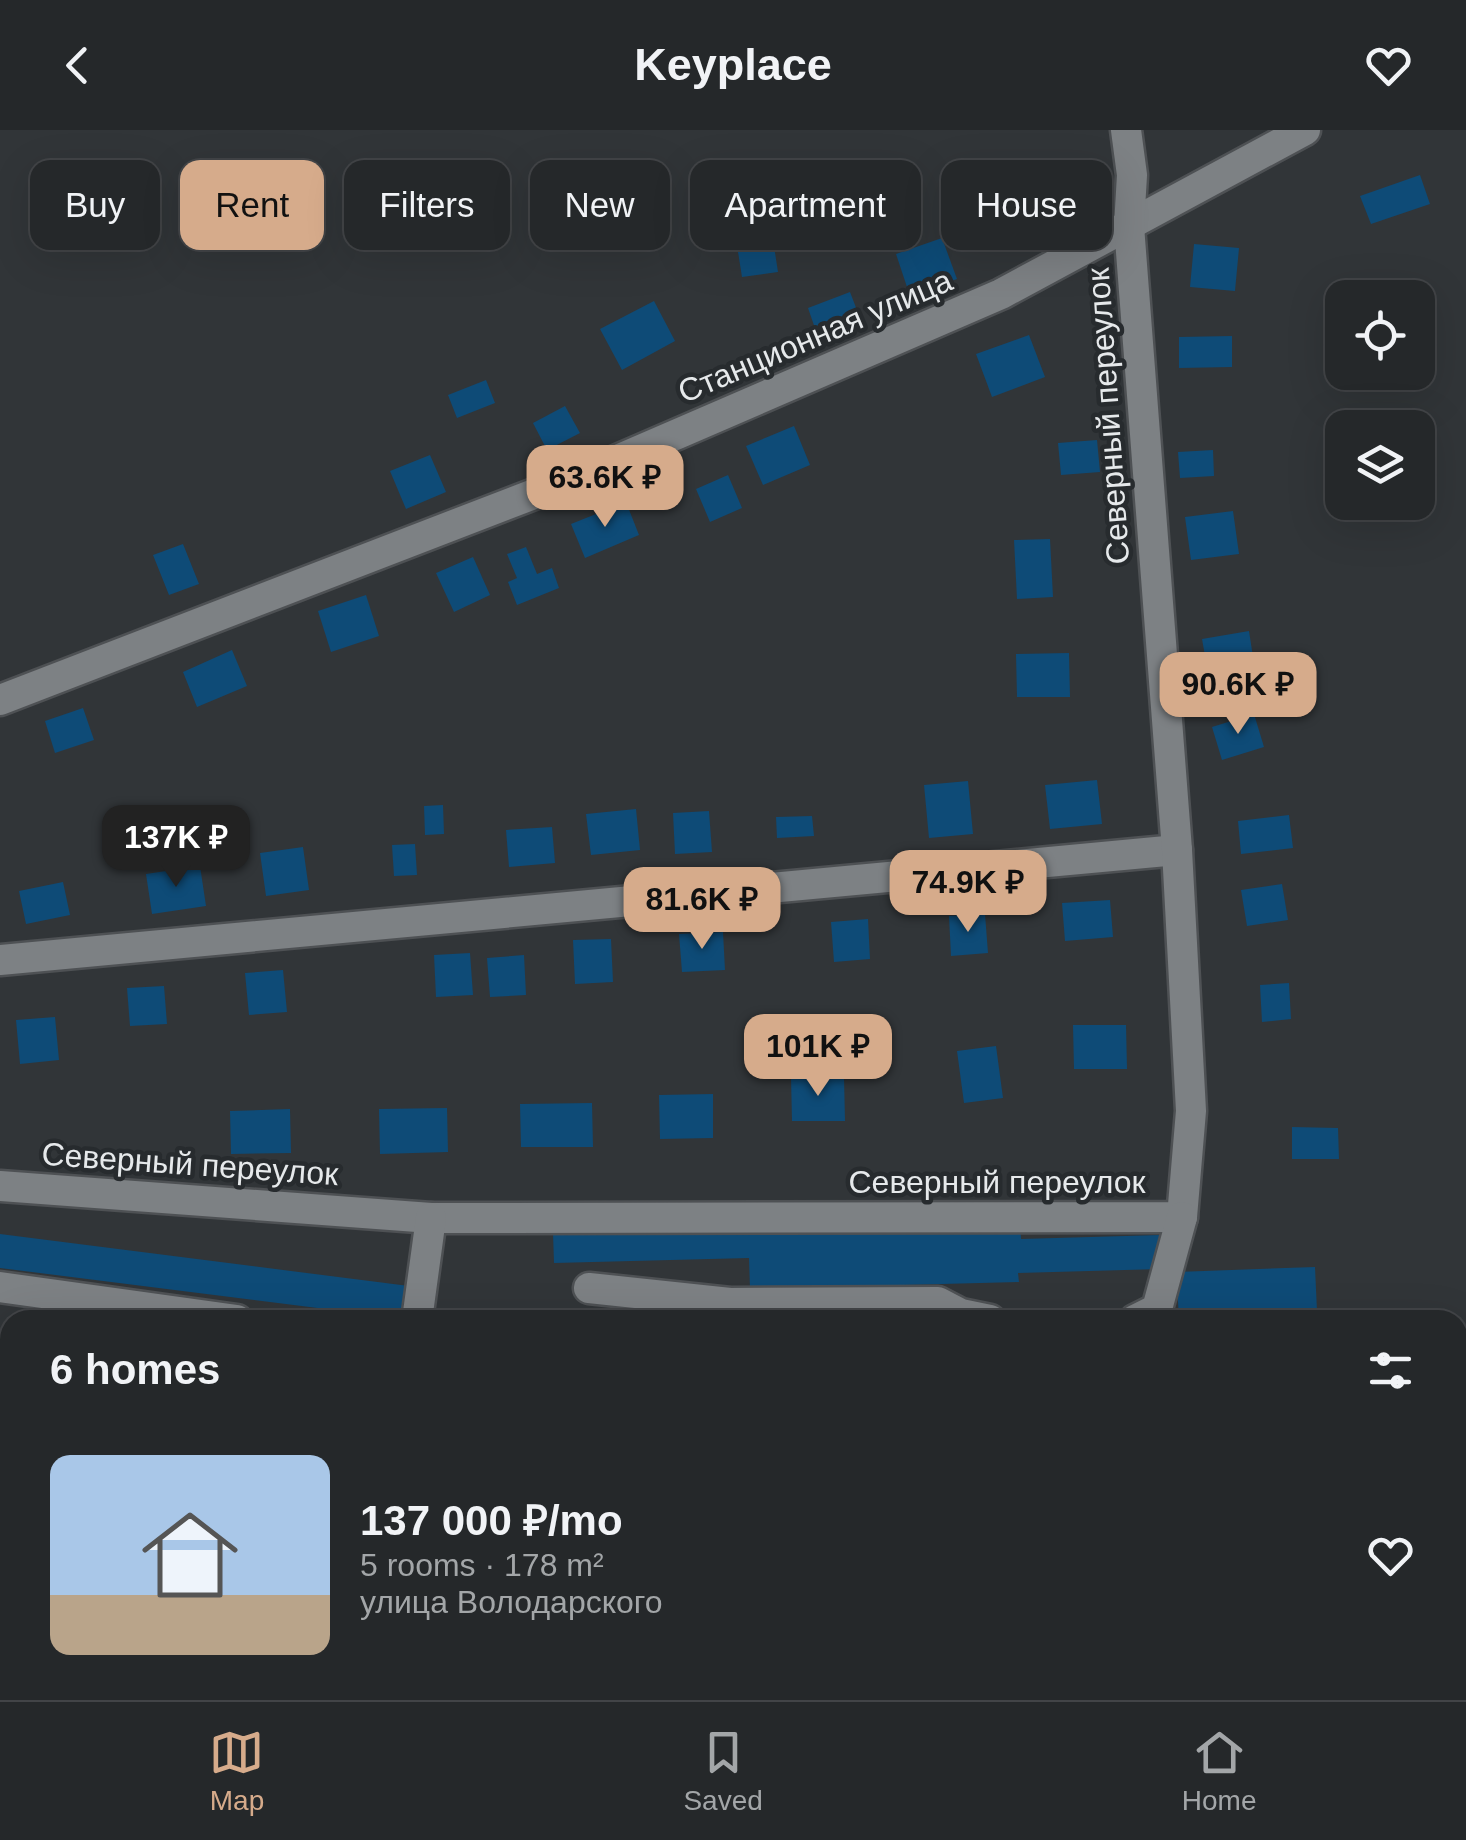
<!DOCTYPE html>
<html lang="en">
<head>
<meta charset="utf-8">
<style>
  :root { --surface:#25282a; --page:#2d3032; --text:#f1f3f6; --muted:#a3a6a8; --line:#424447; --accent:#d6ab8b }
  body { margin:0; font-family:Arial,sans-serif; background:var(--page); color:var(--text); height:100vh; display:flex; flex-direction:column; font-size:38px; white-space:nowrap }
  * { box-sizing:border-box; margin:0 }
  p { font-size:32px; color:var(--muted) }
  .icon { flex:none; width:55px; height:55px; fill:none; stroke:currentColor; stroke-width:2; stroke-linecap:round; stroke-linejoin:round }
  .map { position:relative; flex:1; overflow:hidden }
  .side { position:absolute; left:0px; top:1180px; width:1468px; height:390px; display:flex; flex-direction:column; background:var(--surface); border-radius:30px 30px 0 0; box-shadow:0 10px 40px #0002,0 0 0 2px var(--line) }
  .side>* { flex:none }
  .hud { position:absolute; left:30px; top:30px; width:1408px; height:90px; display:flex; gap:20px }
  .tools { position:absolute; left:1325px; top:150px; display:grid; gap:20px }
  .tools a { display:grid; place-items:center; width:110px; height:110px; border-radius:20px; background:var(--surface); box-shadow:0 10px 40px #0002,0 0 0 2px var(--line); font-size:50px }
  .price { position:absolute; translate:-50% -85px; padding:0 22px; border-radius:20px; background:var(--accent); color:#111; font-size:32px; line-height:65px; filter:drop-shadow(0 2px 5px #0008) }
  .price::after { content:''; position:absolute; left:50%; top:60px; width:30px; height:22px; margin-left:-15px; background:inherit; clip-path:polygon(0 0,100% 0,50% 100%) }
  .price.on { background:#222; color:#fff }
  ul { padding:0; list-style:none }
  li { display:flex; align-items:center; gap:30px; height:250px; padding:0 50px }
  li+li { border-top:2px solid var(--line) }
  li span { display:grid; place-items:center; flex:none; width:280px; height:200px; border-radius:20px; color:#555 }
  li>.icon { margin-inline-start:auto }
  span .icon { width:120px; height:120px; fill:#fffc; stroke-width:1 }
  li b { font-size:42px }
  h2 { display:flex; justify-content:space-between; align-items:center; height:120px; padding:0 50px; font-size:42px }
  .pill { padding:0 35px; border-radius:20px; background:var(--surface); box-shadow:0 10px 40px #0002,0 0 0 2px var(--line); font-size:35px; line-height:90px }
  .pill.on { background:var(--accent); color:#111 }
  header { display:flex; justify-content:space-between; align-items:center; height:130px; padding:0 50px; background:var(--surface); font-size:45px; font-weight:700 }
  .menu { display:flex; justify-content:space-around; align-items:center; height:140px; border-top:2px solid var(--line); background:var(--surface); font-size:28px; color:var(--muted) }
  .menu a { display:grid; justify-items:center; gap:5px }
  .menu .on { color:var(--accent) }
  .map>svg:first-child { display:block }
</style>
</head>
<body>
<header><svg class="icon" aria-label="back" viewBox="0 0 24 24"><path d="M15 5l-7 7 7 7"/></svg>Keyplace<svg class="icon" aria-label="heart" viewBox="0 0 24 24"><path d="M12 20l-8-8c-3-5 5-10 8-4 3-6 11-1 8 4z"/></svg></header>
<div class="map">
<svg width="1466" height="1570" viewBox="0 0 1466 1570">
  <rect width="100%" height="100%" fill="#313538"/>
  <g fill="#0e4b77">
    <polygon points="1073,31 1082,66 1035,78 1026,42"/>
    <polygon points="1420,45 1430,74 1371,94 1360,66"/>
    <polygon points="771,97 778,142 742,147 735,103"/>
    <polygon points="942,108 957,149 910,166 896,124"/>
    <polygon points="1194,114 1239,118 1235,161 1190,157"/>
    <polygon points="850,162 860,188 817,204 808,178"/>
    <polygon points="654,171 675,211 622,240 600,199"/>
    <polygon points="1029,205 1045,247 992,267 976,224"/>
    <polygon points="1232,206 1232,237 1179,238 1179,207"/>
    <polygon points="486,250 495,273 457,288 448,265"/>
    <polygon points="565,276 580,303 547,320 533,293"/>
    <polygon points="794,296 810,335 763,355 746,316"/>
    <polygon points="1097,310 1100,342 1061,345 1058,313"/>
    <polygon points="1213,320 1214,346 1180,348 1178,322"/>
    <polygon points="430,325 446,362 406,379 390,341"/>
    <polygon points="728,345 742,378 710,392 696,359"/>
    <polygon points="626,372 639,405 585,428 571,394"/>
    <polygon points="1233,381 1239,424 1191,430 1185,387"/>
    <polygon points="1050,409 1053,467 1017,469 1014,410"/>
    <polygon points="183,414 199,454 169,465 153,425"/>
    <polygon points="526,417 537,444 552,438 559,458 517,475 508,452 517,448 507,424"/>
    <polygon points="473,427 490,465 454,482 436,443"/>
    <polygon points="366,465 379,506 331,522 318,481"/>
    <polygon points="1249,501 1255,540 1209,548 1202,509"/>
    <polygon points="232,520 247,556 197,577 183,542"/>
    <polygon points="1069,523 1070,567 1017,567 1016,524"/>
    <polygon points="83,578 94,610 55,623 45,591"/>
    <polygon points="1254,584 1264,617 1222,630 1212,597"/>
    <polygon points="1097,650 1102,694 1050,699 1045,655"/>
    <polygon points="968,651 973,704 929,708 924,655"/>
    <polygon points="443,675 444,704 425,705 424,676"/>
    <polygon points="636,679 640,720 591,725 586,684"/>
    <polygon points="709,681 712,722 675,724 673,683"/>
    <polygon points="1289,685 1293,718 1241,724 1238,691"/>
    <polygon points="812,686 814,706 777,708 776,687"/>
    <polygon points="552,697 555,733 509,737 506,700"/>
    <polygon points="415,714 417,745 394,746 392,715"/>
    <polygon points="303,717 309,760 266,766 260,723"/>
    <polygon points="200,736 206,776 152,784 146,744"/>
    <polygon points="63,752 70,785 26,794 19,761"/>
    <polygon points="1282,754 1288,790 1247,796 1241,760"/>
    <polygon points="1110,770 1113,807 1065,811 1062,773"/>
    <polygon points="985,784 988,823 951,826 949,786"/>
    <polygon points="868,789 870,829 834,832 831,792"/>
    <polygon points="723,802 725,840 682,842 679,804"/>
    <polygon points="611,809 613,852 575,854 573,810"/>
    <polygon points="470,823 473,865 436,867 434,825"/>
    <polygon points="524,825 526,865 490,867 487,828"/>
    <polygon points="283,840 287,882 249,885 245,843"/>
    <polygon points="1289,853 1291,889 1262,892 1260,855"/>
    <polygon points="164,856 167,894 130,896 127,858"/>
    <polygon points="55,887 59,930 20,934 16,890"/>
    <polygon points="1073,895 1126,895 1127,939 1074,939"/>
    <polygon points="996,916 1003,968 964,973 957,921"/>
    <polygon points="791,947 844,947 845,991 792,991"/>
    <polygon points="713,964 713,1008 660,1009 659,965"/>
    <polygon points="592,973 593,1017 521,1017 520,974"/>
    <polygon points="447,978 448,1022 380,1024 379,979"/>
    <polygon points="290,979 291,1023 231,1024 230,981"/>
    <polygon points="1292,997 1338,998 1339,1029 1292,1029"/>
    <polygon points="1020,1090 1021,1109 1160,1105 1161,1139 1018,1143 1019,1152 750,1159 749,1128 554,1133 553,1103"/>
    <polygon points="0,1104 409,1156 405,1189 0,1138"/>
    <polygon points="1315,1137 1317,1181 1179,1187 1176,1142"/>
    <rect x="1049" y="1560" width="45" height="10"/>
  </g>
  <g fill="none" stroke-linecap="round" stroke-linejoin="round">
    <defs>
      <g id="minor">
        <polyline points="0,570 578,347 1001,164 1305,0"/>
        <polyline points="0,830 1177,720"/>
        <polyline points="0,1056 431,1088 1182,1087 1191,981 1177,720 1129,96 1132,45 1126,0"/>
        <polyline points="0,1157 237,1190"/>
        <polyline points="589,1158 730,1173 938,1172 961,1184 990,1190"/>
        <polyline points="417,1190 431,1088"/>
        <polyline points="1135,1190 1157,1179 1182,1087"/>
      </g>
    </defs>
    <use href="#minor" stroke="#4e5154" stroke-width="35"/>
    <use href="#minor" stroke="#7d8184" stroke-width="30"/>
    <defs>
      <g id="rail">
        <polyline points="0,1296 10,1297"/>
        <polyline points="1458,1393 1466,1394"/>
        <polyline points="781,1560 800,1570"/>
      </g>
    </defs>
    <use href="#rail" stroke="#a7aaac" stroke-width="11"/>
    <use href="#rail" stroke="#272b2e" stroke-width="8" stroke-dasharray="22" stroke-linecap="butt"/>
  </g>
  <g text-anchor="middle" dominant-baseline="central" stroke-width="9" stroke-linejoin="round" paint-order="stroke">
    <g font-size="32" fill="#e6e9eb" stroke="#272b2e">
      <text transform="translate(815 206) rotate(-23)">Станционная улица</text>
      <text transform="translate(1108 286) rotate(-94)">Северный переулок</text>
      <text transform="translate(190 1034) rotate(4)">Северный переулок</text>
      <text x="997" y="1052">Северный переулок</text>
    </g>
  </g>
</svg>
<div class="tools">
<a><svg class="icon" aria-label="locate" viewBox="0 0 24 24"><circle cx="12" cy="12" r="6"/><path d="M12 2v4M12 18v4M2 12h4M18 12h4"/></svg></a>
<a><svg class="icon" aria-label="layers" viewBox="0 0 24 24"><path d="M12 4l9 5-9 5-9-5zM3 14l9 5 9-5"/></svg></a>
</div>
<b class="price" style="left:605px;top:400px">63.6K ₽</b>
<b class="price" style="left:1238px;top:607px">90.6K ₽</b>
<b class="price on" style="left:176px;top:760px">137K ₽</b>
<b class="price" style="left:968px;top:805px">74.9K ₽</b>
<b class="price" style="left:702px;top:822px">81.6K ₽</b>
<b class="price" style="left:818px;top:969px">101K ₽</b>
<div class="hud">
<a class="pill">Buy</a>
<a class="pill on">Rent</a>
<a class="pill">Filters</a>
<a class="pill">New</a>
<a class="pill">Apartment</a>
<a class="pill">House</a>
</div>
<section class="side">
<h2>6 homes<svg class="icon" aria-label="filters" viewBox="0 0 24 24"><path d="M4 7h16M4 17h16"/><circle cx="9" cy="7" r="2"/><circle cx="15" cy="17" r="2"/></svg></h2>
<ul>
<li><span style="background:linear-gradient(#a9c7e8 70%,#b9a48a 0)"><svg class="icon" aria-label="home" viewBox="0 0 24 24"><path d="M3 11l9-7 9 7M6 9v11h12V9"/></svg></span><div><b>137 000 ₽/mo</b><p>5 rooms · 178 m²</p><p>улица Володарского</p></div><svg class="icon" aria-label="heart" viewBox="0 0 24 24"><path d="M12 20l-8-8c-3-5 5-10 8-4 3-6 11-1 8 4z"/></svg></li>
</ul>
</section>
</div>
<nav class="menu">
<a class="on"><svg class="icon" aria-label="map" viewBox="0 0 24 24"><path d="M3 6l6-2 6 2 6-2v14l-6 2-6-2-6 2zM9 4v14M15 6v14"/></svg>Map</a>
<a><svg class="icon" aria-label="saved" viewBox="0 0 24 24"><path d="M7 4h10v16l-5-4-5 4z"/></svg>Saved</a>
<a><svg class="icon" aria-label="home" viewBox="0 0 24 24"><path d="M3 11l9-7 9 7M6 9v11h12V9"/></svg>Home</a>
</nav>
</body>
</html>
